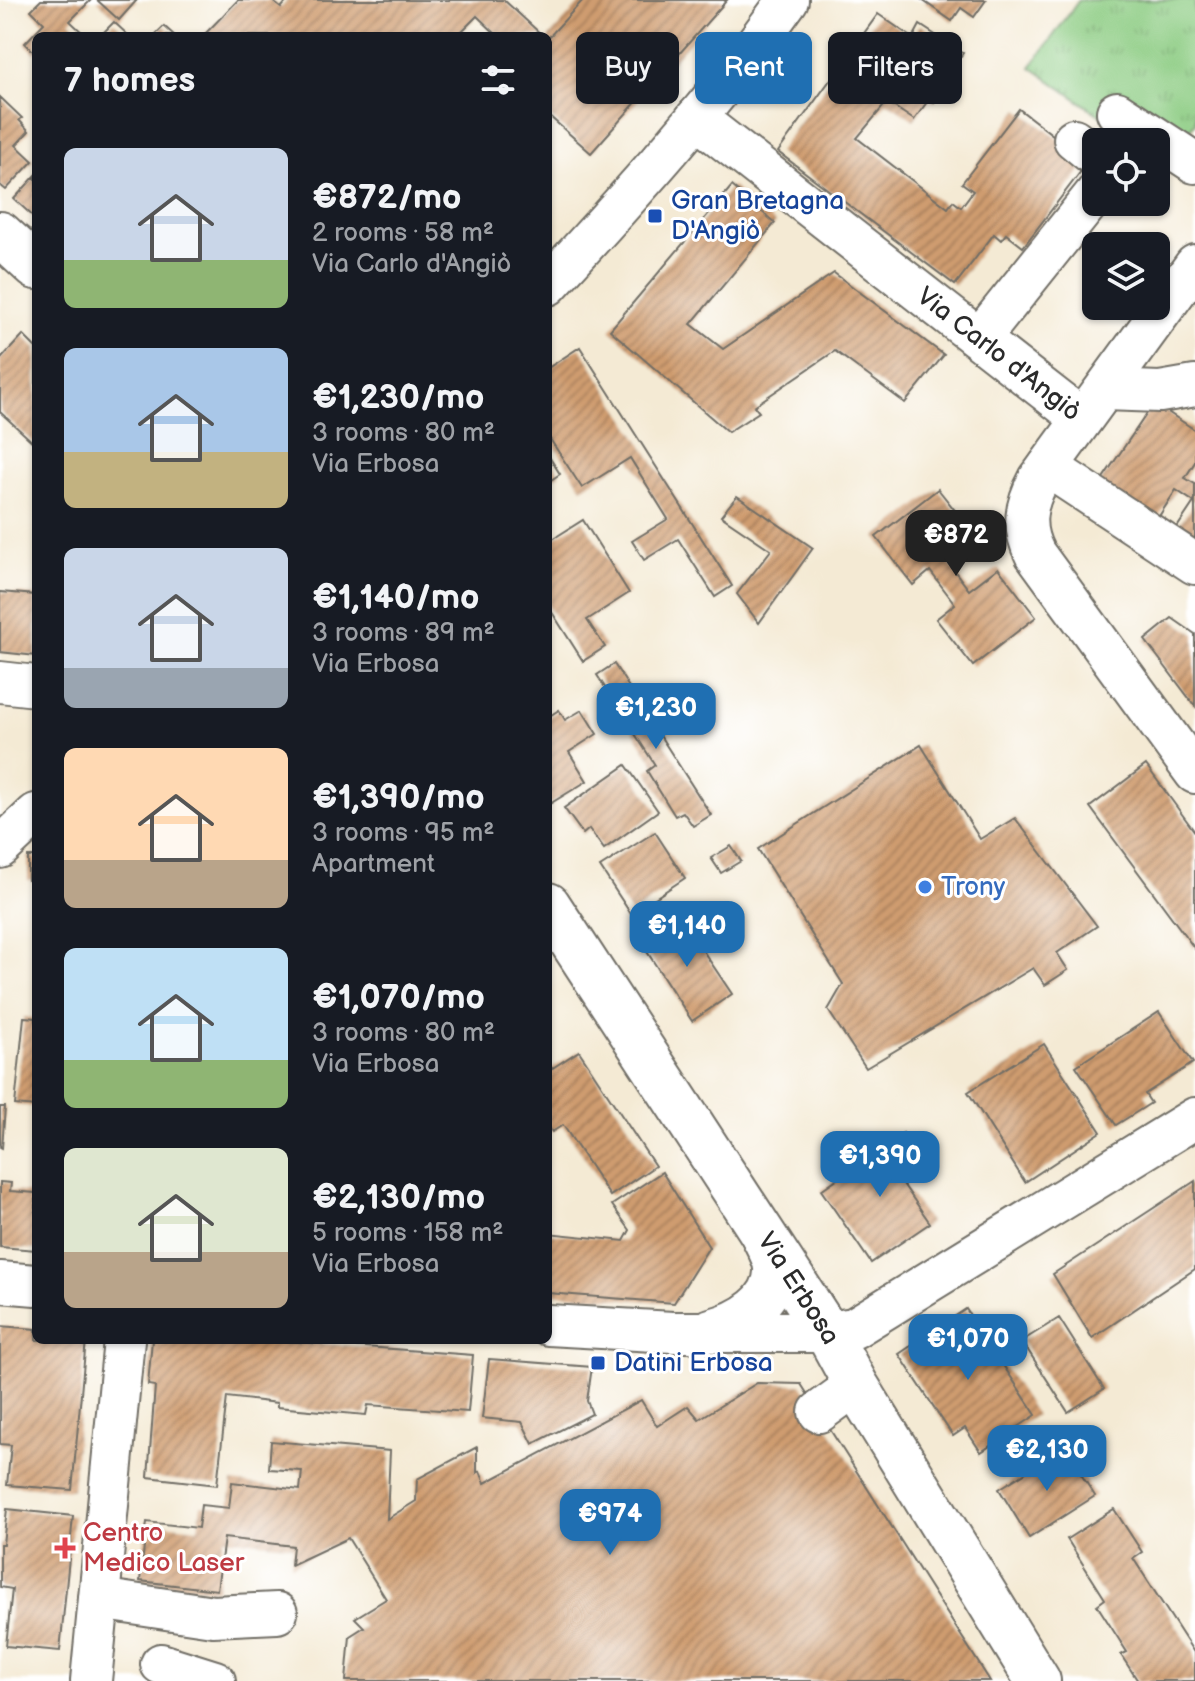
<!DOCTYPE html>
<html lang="en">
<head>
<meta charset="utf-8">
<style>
  :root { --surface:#171b24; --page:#242831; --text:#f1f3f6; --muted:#9ea1a6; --accent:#1f6fb2 }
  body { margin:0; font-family:"Balsamiq Sans",sans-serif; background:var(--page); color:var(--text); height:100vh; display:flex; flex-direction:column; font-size:30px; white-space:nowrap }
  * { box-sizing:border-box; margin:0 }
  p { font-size:26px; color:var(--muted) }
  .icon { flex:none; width:44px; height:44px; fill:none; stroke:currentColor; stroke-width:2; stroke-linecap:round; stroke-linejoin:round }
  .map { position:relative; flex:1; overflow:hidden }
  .drawer { position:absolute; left:32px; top:32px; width:520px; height:1312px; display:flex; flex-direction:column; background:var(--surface); border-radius:12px; box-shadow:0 2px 6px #0004 }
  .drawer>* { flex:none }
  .hud { position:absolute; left:576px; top:32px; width:498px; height:72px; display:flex; gap:16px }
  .buttons { position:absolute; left:1082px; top:128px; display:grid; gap:16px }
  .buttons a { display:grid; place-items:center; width:88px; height:88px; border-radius:12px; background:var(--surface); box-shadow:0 2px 6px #0004; font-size:40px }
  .price { position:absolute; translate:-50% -68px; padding:0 18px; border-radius:16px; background:var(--accent); color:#fff; font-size:26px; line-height:52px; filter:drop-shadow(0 2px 4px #0008) }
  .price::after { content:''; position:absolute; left:50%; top:48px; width:24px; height:18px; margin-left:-12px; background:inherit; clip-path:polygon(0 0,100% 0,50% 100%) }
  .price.on { background:#222; color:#fff }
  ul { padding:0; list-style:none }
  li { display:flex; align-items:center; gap:24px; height:200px; padding:0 32px }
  li span { display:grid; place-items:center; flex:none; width:224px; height:160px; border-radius:12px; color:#555 }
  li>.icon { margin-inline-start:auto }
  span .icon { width:96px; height:96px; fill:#fffc; stroke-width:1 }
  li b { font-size:34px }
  h2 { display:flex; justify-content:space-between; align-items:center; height:96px; padding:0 32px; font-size:34px }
  .tag { padding:0 28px; border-radius:12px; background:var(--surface); box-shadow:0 2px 6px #0004; font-size:28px; line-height:72px }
  .tag.on { background:var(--accent); color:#fff }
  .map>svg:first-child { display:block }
</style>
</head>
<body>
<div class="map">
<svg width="1195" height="1681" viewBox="0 0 1195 1681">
  <defs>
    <pattern id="park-tufts" width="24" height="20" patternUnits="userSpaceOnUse" patternTransform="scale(2)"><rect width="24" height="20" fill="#8dcc83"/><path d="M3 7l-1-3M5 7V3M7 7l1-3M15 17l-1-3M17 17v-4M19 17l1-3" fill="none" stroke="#7aaf71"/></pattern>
    <pattern id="building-hatch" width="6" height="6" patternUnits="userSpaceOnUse" patternTransform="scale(2)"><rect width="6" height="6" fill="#cf9c6f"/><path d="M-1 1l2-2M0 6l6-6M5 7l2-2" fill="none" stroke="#a87f5b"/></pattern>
  </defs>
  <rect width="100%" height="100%" fill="#fff"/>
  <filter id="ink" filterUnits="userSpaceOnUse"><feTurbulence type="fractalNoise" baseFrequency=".0125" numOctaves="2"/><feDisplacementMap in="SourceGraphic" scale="16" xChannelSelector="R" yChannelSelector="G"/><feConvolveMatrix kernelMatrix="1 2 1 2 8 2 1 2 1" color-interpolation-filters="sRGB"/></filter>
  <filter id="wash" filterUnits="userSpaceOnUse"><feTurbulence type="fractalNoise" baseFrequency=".006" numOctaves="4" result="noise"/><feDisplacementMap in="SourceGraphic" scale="32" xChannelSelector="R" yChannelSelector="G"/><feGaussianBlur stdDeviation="1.8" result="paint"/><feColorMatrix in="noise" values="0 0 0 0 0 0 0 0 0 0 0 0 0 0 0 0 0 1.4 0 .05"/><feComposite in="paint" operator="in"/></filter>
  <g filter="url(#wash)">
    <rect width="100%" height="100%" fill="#f4ead4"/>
    <polygon fill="url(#park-tufts)" stroke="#5c7c57" stroke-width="2" points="1079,0 1195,0 1195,123 1181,142 1108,121 1031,67"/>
    <g id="blocks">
      <g fill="url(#building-hatch)">
        <polygon points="41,0 91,0 70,21 86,36 36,36 36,54 25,43 44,23 31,10"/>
        <polygon points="97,0 137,0 119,20"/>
        <polygon points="238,0 271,0 281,8 288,0 504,0 543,36 498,36 477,16 457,36 203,36"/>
        <polygon points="583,0 727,0 591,153 548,115 548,38"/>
        <polygon points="922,0 986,0 974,17 961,8 952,21"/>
        <polygon points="878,14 913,38 920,25 963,53 949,73 955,77 934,102 930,98 914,120 887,102 857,138 948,208 953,201 961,207 973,191 962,183 1019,109 1088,162 1023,247 1006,234 1001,240 994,234 955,285 778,152"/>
        <polygon points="114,22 129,36 100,36"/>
        <polygon points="164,26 175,36 154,36"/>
        <polygon points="0,97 22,118 19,120 29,131 16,145 33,161 6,190 0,185"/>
        <polygon points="36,175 36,219 14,199"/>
        <polygon points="732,186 775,223 691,324 723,349 834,273 944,355 905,403 835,351 754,406 759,412 728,432 610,330"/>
        <polygon points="23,335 36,348 36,445 0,412 0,360"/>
        <polygon points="580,347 732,586 715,597 678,539 644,560 632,541 668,519 630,458 582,488 548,436 548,368"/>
        <polygon points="1154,403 1195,430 1195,462 1185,478 1195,484 1195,555 1170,538 1194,502 1176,490 1152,527 1095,490"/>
        <polygon points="548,455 560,474 548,482"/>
        <polygon points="938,489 977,538 947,561 969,590 998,568 1036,617 973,666 936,619 955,604 930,571 913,585 876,537"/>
        <polygon points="737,496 813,548 759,623 737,594 771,550 721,516"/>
        <polygon points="583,520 629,593 587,620 605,647 583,661 548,606 548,542"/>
        <polygon points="0,592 36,595 36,656 0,652"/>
        <polygon points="1172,618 1195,634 1195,706 1145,640"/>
        <polygon points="614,664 711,815 693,826 683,812 675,816 647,771 655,765 597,675"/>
        <polygon points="559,710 565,720 582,710 597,734 569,752 587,781 548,805 548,717"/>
        <polygon points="921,745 980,839 1015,818 1097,926 1057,953 1068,970 1045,985 1033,968 866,1068 828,1010 843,984 758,849"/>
        <polygon points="626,765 658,811 604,849 589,829 583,834 564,808"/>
        <polygon points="1146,765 1195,832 1195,949 1090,807"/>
        <polygon points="655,832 685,878 631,914 600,867"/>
        <polygon points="731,846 741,861 721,873 711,858"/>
        <polygon points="28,857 36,857 36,881 28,880"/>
        <polygon points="681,918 732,994 692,1021 642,944"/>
        <polygon points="1159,1012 1193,1063 1145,1094 1151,1103 1116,1125 1076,1066"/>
        <polygon points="24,1017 36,1018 36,1107 15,1105"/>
        <polygon points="1044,1044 1101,1132 1025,1182 968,1092"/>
        <polygon points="579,1051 655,1166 610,1196 563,1125 552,1132 548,1126 548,1071"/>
        <polygon points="0,1107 5,1107 2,1148 0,1147"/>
        <polygon points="903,1133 927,1168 903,1184 930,1223 871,1263 821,1190"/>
        <polygon points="662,1172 709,1247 674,1303 548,1293 548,1233 624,1241 630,1230 612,1205"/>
        <polygon points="1195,1181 1195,1269 1092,1338 1053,1274"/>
        <polygon points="0,1182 11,1183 10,1191 36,1193 36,1250 0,1247"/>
        <polygon points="966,1309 1036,1415 981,1452 965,1428 953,1436 899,1354"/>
        <polygon points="1059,1318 1104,1389 1068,1412 1022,1341"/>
        <polygon points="0,1326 36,1329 36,1340 86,1340 72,1490 7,1485 11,1445 0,1444"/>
        <polygon points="152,1340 271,1340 473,1355 468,1412 368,1405 366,1415 277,1407 277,1403 227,1397 217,1485 148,1477 155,1386 148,1385"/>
        <polygon points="489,1359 592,1367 587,1401 592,1414 533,1444 522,1422 482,1418"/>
        <polygon points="757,1383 801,1384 990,1681 346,1681 350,1636 364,1627 355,1618 386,1599 348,1538 291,1565 293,1546 224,1538 217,1590 140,1581 147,1522 198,1528 201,1505 229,1508 232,1482 300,1490 302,1471 269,1469 271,1441 390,1451 387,1519 416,1501 417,1479 477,1447 477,1473 480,1471 485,1483 641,1400 657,1426 688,1406 699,1419"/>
        <polygon points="1064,1448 1095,1496 1029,1538 999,1489"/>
        <polygon points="7,1509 73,1516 60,1651 6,1646 12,1589 0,1587 0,1544 3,1544"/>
        <polygon points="1114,1509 1142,1552 1133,1558 1195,1654 1195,1681 1138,1681 1121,1655 1127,1652 1097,1605 1105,1599 1067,1539"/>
      </g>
    </g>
  </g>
  <g filter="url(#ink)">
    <use href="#blocks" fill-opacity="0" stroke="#716e66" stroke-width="2"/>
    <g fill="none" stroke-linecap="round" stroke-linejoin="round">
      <defs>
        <g id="minor">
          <polyline points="1117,112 1195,163"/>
          <path id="s1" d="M696,118L1082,419"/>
          <polyline points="1074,139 1096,157"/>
          <path d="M1195,265L1039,479C1025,505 1021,527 1035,554L1195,773"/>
          <path d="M548,285C632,194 716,101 788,0"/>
          <polyline points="980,338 1096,193"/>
          <polyline points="1105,390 1160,392 1195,386"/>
          <polyline points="1048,467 1195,564"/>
          <polyline points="0,682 36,686"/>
          <polyline points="0,848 36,814"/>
          <polyline points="0,1282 36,1285"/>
          <polyline points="548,1325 673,1332 827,1332 854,1328 1195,1118"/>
          <path d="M711,1329C739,1322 776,1302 774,1268C773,1256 765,1244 760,1233"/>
          <polyline points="819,1412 856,1385"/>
          <polyline points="99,1599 213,1616 277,1613"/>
          <polyline points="161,1664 215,1681"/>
          <polyline points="91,1681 124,1340"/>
        </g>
        <g id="major">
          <polyline points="0,234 36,267"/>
          <path id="s2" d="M548,905L827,1332L856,1385L1038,1681"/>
        </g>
      </defs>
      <use href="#minor" stroke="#716e66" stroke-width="44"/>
      <use href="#major" stroke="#716e66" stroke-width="48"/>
      <use href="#minor" stroke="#fff" stroke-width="40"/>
      <use href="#major" stroke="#fff" stroke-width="44"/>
    </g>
  </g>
  <g fill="#1a4fb4" stroke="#fff" stroke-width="3">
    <rect x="647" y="208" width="16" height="16" rx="4"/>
    <rect x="590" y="1355" width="16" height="16" rx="4"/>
  </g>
  <circle fill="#3f7fe0" stroke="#fff" stroke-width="3" cx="925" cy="887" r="8"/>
  <path fill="#e0444e" stroke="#fff" stroke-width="3" d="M61 1536h8v8h8v8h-8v8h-8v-8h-8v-8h8z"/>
  <g text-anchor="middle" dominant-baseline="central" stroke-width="6" stroke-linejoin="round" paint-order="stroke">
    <g font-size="26" fill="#164399" stroke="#fff" text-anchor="start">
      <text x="671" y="201">Gran Bretagna<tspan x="671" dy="30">D'Angiò</tspan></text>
      <text x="614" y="1363">Datini Erbosa</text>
    </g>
    <g font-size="26" fill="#2b2b2b" stroke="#fff">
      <text stroke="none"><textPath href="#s1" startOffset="384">Via Carlo d'Angiò</textPath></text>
      <text stroke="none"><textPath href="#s2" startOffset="458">Via Erbosa</textPath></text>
    </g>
    <g font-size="26" fill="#366cbe" stroke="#fff" text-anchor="start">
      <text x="941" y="887">Trony</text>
    </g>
    <g font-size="26" fill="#be3a42" stroke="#fff" text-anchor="start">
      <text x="83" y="1533">Centro<tspan x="83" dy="30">Medico Laser</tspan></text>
    </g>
  </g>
</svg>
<div class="buttons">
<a><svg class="icon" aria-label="locate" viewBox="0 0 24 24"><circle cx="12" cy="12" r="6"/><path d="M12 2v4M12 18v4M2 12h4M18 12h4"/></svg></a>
<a><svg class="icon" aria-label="layers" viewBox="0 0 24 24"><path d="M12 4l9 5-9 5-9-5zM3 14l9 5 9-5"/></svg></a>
</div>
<b class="price on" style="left:956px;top:578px">€872</b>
<b class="price" style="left:656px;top:751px">€1,230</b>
<b class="price" style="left:687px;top:969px">€1,140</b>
<b class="price" style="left:880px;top:1199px">€1,390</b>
<b class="price" style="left:968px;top:1382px">€1,070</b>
<b class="price" style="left:1047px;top:1493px">€2,130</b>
<b class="price" style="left:610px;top:1557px">€974</b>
<div class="hud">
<a class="tag">Buy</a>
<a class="tag on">Rent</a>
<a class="tag">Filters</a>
</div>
<section class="drawer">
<h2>7 homes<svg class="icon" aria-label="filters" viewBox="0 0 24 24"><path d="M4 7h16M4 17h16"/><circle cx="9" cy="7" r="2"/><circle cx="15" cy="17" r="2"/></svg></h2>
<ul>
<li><span style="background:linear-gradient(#c9d6e8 70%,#8fb573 0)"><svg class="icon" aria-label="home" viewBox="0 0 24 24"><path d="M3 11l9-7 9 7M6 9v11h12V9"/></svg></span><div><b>€872/mo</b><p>2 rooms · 58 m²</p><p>Via Carlo d'Angiò</p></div></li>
<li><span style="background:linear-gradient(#a9c7e8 65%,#c2b280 0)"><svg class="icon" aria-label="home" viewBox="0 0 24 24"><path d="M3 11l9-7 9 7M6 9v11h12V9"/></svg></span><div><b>€1,230/mo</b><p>3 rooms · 80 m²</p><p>Via Erbosa</p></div></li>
<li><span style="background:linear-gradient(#c9d6e8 75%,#9aa5b1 0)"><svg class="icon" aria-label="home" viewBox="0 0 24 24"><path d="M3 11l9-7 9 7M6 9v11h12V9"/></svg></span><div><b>€1,140/mo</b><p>3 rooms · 89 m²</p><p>Via Erbosa</p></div></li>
<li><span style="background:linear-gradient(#ffd9b3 70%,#b9a48a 0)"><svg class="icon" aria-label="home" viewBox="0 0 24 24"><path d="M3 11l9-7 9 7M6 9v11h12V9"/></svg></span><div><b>€1,390/mo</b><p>3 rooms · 95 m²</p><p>Apartment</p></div></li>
<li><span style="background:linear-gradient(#bfe0f5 70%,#8fb573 0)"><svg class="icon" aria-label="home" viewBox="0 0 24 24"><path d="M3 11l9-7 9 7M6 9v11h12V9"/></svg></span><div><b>€1,070/mo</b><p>3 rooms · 80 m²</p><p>Via Erbosa</p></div></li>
<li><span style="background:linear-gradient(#dfe7d0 65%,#b9a48a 0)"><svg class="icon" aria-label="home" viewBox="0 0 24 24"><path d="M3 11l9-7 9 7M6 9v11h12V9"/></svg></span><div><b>€2,130/mo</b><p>5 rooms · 158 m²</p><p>Via Erbosa</p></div></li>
</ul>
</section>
</div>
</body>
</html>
